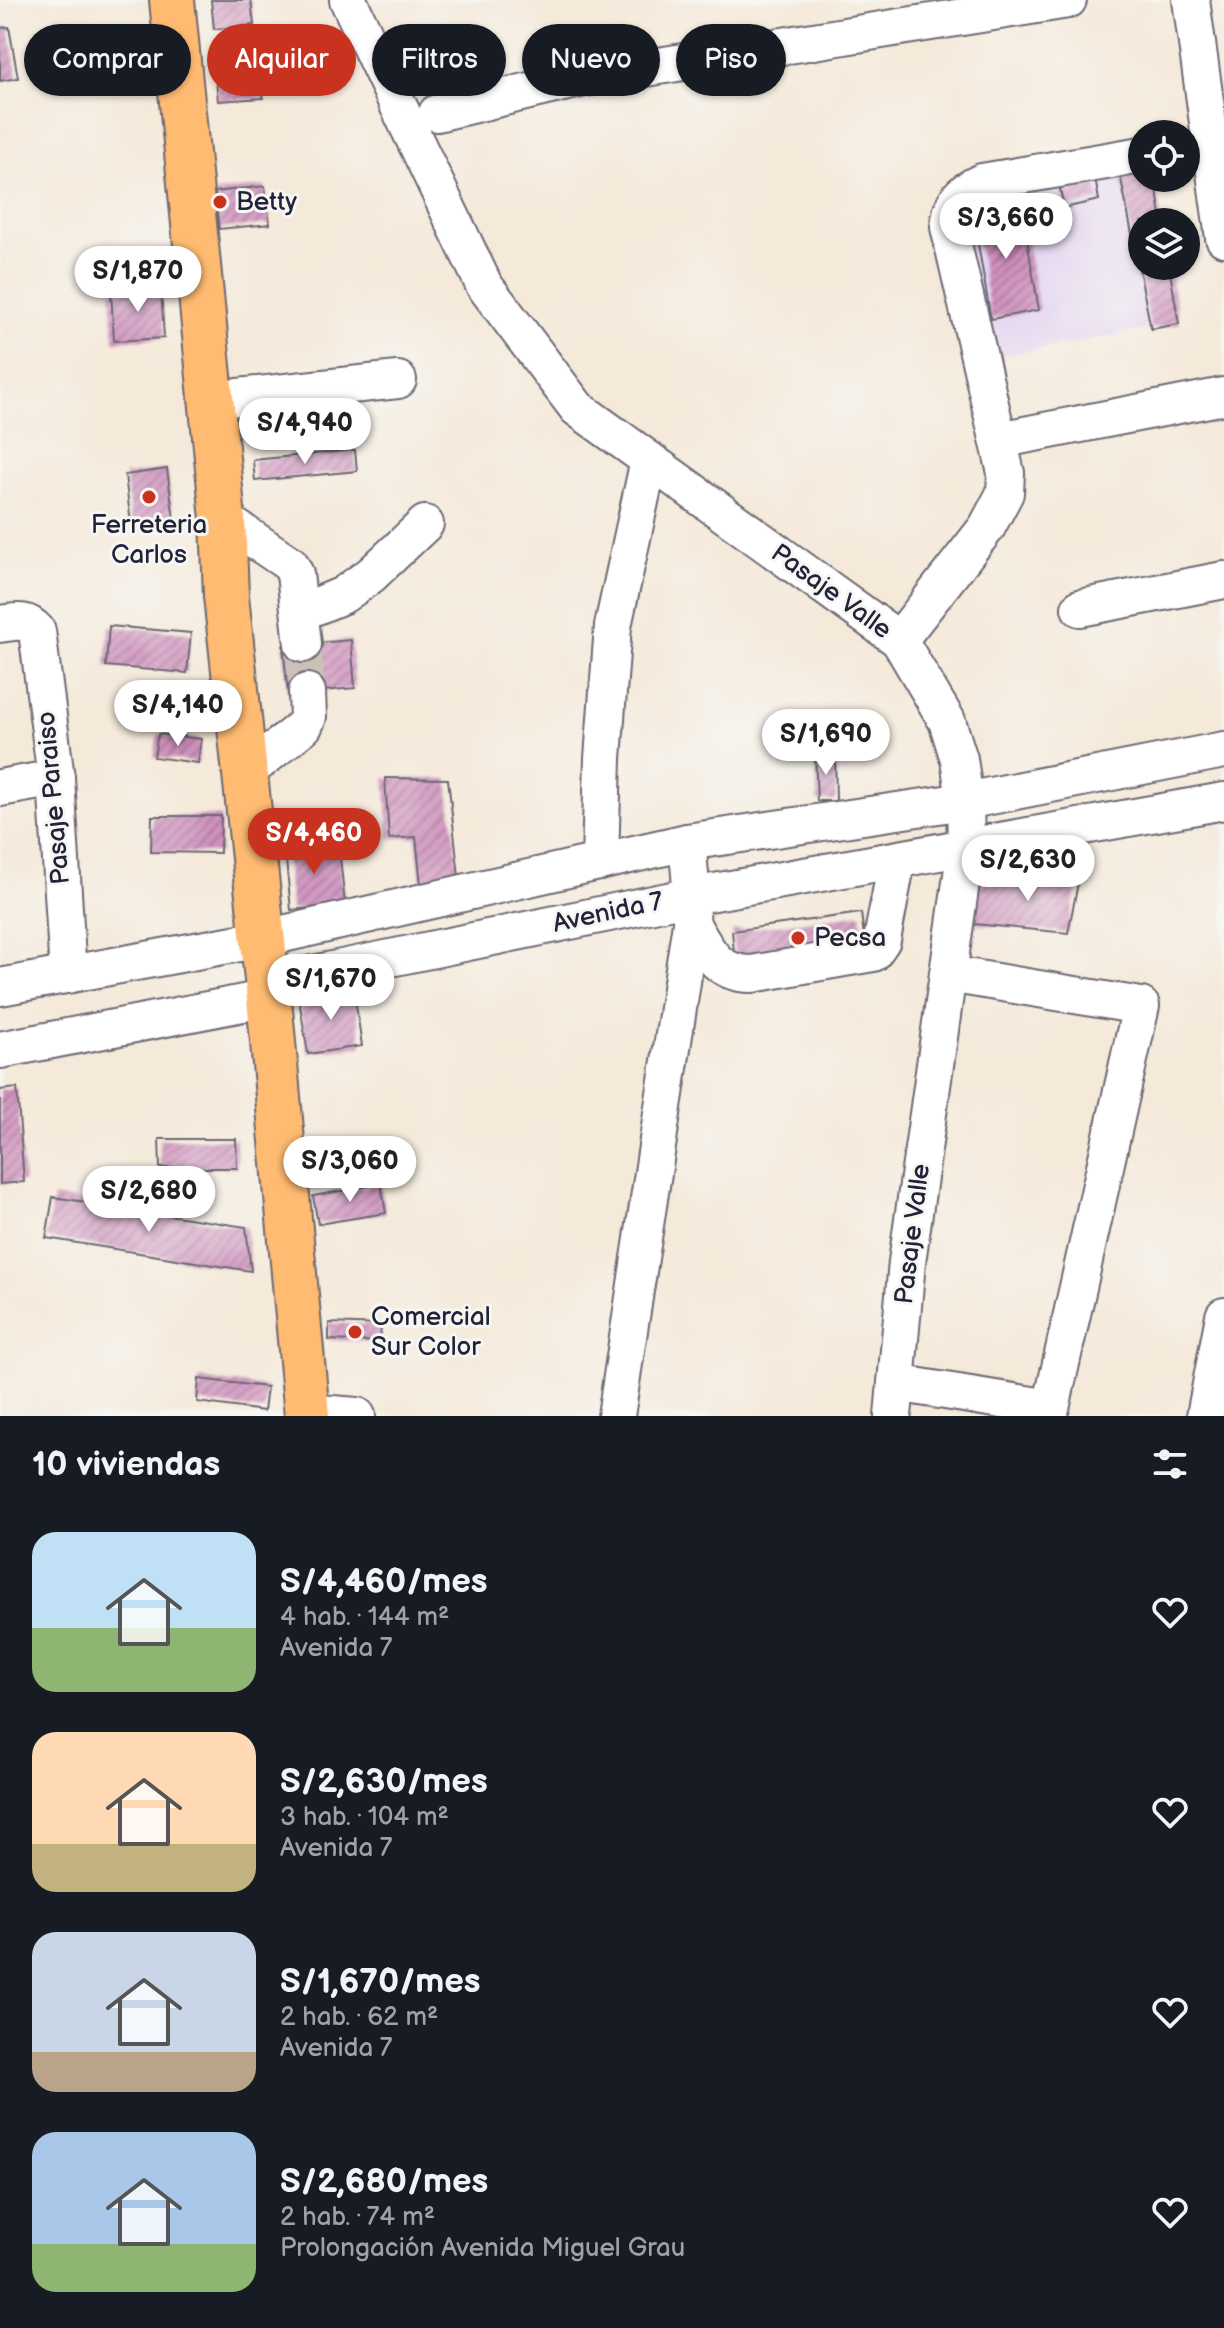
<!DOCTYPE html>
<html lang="es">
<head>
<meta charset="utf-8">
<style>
  :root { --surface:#171b24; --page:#242831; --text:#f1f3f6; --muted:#9ea1a6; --accent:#c8321e }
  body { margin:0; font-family:"Balsamiq Sans",sans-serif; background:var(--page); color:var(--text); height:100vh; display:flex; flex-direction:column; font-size:30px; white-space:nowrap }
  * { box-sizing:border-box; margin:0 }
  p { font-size:26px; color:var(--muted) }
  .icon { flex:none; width:44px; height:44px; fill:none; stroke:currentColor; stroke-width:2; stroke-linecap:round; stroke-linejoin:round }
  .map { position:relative; height:1416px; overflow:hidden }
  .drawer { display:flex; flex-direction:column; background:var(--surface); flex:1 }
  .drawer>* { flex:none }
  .banner { position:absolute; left:24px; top:24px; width:800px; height:72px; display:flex; gap:16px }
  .fabs { position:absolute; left:1128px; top:120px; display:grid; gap:16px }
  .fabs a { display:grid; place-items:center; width:72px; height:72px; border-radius:50%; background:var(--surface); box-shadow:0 2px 6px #0004; font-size:40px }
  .price { position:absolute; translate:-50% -68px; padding:0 18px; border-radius:28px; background:#fff; color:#222; font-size:26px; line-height:52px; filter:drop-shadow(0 2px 4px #0008) }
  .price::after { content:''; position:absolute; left:50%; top:48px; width:24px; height:18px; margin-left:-12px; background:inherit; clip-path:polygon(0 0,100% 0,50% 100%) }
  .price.active { background:var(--accent); color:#fff }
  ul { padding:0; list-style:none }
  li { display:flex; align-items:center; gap:24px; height:200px; padding:0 32px }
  li span { display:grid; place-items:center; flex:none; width:224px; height:160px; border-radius:24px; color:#555 }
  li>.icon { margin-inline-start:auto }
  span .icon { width:96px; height:96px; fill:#fffc; stroke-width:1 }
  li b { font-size:34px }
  h2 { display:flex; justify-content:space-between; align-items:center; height:96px; padding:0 32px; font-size:34px }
  .pill { padding:0 28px; border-radius:36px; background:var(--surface); box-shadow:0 2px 6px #0004; font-size:28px; line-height:72px }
  .pill.active { background:var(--accent); color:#fff }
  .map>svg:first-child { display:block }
</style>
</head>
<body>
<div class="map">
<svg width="1224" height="1416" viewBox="0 0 1224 1416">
  <defs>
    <pattern id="building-hatch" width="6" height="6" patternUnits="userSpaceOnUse" patternTransform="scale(2)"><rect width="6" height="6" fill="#cf91bd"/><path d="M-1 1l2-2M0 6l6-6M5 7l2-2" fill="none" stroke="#a8769b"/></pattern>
  </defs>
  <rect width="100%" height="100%" fill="#f6f6f2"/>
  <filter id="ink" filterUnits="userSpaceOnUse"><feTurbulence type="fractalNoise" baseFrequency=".0125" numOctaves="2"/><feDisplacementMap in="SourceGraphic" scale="16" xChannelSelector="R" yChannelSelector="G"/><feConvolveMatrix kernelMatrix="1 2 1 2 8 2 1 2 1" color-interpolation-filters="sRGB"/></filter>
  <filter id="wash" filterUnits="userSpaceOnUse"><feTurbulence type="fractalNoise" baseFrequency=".006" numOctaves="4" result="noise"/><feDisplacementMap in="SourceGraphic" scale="32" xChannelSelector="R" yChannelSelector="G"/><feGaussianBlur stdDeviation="1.8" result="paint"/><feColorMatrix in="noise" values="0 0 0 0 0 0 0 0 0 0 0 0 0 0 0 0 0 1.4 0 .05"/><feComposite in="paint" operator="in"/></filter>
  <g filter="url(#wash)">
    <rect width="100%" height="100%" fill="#f5e9d9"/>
    <polygon fill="#e4d3f1" points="1142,170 1142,266 1169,266 1179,324 987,358 961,201"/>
    <g id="blocks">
      <g fill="url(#building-hatch)">
        <polygon points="211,0 251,0 254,25 214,29"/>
        <polygon points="9,27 18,78 0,81 0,28"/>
        <polygon points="262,77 263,98 218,101 216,80"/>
        <polygon points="1142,170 1142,178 1155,178 1162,222 1142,222 1142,266 1169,266 1179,324 1151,329 1120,174"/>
        <polygon points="1095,178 1099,200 1064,208 1059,184"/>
        <polygon points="265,186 270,224 219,229 215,192"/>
        <polygon points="1020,199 1039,310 991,319 974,221 989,219 986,206"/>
        <polygon points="161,288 164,338 114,341 111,291"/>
        <polygon points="355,450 357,471 255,481 253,460"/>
        <polygon points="167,469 174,519 131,524 125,475"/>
        <polygon points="109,626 191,633 187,673 106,666"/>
        <polygon points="351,640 355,688 288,694 283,646"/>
        <polygon points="158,734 201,739 198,763 154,757"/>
        <polygon points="835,752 836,801 817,801 815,753"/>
        <polygon points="385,778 448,779 459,877 421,885 416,837 389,839"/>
        <polygon points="152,816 221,816 220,853 151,852"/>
        <polygon points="284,840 339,848 345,904 291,910"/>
        <polygon points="1080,873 1068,933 974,924 976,884"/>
        <polygon points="861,913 865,944 735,962 732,931"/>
        <polygon points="354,991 362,1046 308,1054 299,999"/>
        <polygon points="17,1088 24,1182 0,1184 0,1090"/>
        <polygon points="159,1139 236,1139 237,1168 160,1168"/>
        <polygon points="381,1184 386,1213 318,1224 313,1196"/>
        <polygon points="53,1197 246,1227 251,1271 46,1238"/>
        <polygon points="329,1323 381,1325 380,1342 329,1340"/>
        <polygon points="199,1379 267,1387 264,1411 197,1402"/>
      </g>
    </g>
  </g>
  <g filter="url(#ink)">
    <use href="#blocks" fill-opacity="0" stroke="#6c6872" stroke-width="2"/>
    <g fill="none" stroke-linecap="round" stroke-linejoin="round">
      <polyline stroke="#cbc1b9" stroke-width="36" stroke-dasharray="36 18" stroke-linecap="butt" points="303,644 307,692"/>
      <defs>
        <g id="minor">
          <polyline points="348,0 484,285 577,408 899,640 947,721 959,759 965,801 966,847 907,1262 893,1416"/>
          <polyline points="1191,0 1224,238"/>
          <polyline points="437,113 584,78 1068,0"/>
          <polyline points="210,400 398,380"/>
          <polyline points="999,440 1224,396"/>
          <polyline points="223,519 290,564 295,574 303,644"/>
          <polyline points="1080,608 1224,580"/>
          <polyline points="300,613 343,595 371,575 425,524"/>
          <path d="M0,624C16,622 26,618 37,631L56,778L68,975"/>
          <path d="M899,640L987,527L1005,493L1006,473L949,227C951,203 959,192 982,182L1142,155"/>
          <polyline points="244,774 304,726 308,717 307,692"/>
          <polyline points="0,788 56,778"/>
          <polyline points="600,862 603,758 613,626 649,460"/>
          <path d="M691,923C707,951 717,974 752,974L873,953L882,940L897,860"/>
          <polyline points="0,987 261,939 687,842 965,801 1224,750"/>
          <polyline points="0,1050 269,998 285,983 298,977 692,896 1224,801"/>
          <polyline points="896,1383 1051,1408 1141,1006 948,974"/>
          <polyline points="307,1412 357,1416"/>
          <polyline points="616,1416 691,923 692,896 687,842"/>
          <polyline points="1205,1416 1224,1316"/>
        </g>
        <polyline id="major" points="172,0 223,519 226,596 269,998 307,1416"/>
      </defs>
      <use href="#minor" stroke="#6c6872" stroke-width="40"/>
      <use href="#major" stroke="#6c6872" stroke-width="48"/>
      <use href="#minor" stroke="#fff" stroke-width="36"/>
      <use href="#major" stroke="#ffbb71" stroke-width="44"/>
    </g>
  </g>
  <g fill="#c8321e" stroke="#f6f6f2" stroke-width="3">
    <circle cx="220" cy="202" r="8"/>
    <circle cx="149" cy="497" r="8"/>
    <circle cx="798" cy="938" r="8"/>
    <circle cx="355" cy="1332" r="8"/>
  </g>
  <g text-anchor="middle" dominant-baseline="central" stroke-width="6" stroke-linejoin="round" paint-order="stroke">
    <g font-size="26" fill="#22223b" stroke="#f6f6f2" text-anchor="start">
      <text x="236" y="202">Betty</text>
      <text x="149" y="525" text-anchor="middle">Ferreteria<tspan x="149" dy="30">Carlos</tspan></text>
      <text x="814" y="938">Pecsa</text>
      <text x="371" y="1317">Comercial<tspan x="371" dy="30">Sur Color</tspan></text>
    </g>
    <g font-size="26" fill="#22223b" stroke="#f6f6f2">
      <text transform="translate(831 592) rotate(36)">Pasaje Valle</text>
      <text transform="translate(54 798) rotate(-95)">Pasaje Paraiso</text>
      <text transform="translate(608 913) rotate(-12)">Avenida 7</text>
      <text transform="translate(913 1234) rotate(-83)">Pasaje Valle</text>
    </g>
  </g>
</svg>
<div class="fabs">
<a><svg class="icon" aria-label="locate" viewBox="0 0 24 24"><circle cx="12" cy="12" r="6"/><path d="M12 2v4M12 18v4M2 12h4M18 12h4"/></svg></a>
<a><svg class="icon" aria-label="layers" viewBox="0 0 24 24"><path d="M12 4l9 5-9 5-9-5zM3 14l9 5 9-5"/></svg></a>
</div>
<b class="price" style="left:1006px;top:261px">S/3,660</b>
<b class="price" style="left:138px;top:314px">S/1,870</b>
<b class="price" style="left:305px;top:466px">S/4,940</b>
<b class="price" style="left:178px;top:748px">S/4,140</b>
<b class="price" style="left:826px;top:777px">S/1,690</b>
<b class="price active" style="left:314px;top:876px">S/4,460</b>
<b class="price" style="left:1028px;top:903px">S/2,630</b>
<b class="price" style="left:331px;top:1022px">S/1,670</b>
<b class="price" style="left:350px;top:1204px">S/3,060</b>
<b class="price" style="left:149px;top:1234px">S/2,680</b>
<div class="banner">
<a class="pill">Comprar</a>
<a class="pill active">Alquilar</a>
<a class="pill">Filtros</a>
<a class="pill">Nuevo</a>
<a class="pill">Piso</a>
</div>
</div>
<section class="drawer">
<h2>10 viviendas<svg class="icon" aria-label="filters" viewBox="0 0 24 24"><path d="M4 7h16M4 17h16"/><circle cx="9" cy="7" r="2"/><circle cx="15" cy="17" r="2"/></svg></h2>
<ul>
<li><span style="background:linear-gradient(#bfe0f5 60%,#8fb573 0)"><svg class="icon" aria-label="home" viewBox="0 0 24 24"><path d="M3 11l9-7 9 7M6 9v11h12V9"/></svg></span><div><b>S/4,460/mes</b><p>4 hab. · 144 m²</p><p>Avenida 7</p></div><svg class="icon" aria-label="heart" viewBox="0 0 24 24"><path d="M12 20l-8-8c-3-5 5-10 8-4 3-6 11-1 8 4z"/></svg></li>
<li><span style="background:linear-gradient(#ffd9b3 70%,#c2b280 0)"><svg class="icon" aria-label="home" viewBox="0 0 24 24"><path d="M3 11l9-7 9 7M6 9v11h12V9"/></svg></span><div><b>S/2,630/mes</b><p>3 hab. · 104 m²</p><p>Avenida 7</p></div><svg class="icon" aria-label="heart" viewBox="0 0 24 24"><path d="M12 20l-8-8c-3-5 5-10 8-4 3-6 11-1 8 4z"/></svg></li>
<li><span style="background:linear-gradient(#c9d6e8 75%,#b9a48a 0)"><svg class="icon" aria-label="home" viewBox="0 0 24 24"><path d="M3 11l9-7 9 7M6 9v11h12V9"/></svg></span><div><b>S/1,670/mes</b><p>2 hab. · 62 m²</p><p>Avenida 7</p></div><svg class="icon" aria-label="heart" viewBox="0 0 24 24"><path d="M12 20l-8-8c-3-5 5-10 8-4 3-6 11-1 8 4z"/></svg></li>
<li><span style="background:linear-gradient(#a9c7e8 70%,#8fb573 0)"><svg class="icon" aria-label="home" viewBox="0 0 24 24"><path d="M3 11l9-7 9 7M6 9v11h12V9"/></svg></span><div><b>S/2,680/mes</b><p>2 hab. · 74 m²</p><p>Prolongación Avenida Miguel Grau</p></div><svg class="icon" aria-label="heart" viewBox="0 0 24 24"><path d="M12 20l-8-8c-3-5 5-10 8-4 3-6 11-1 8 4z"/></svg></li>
</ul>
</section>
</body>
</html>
